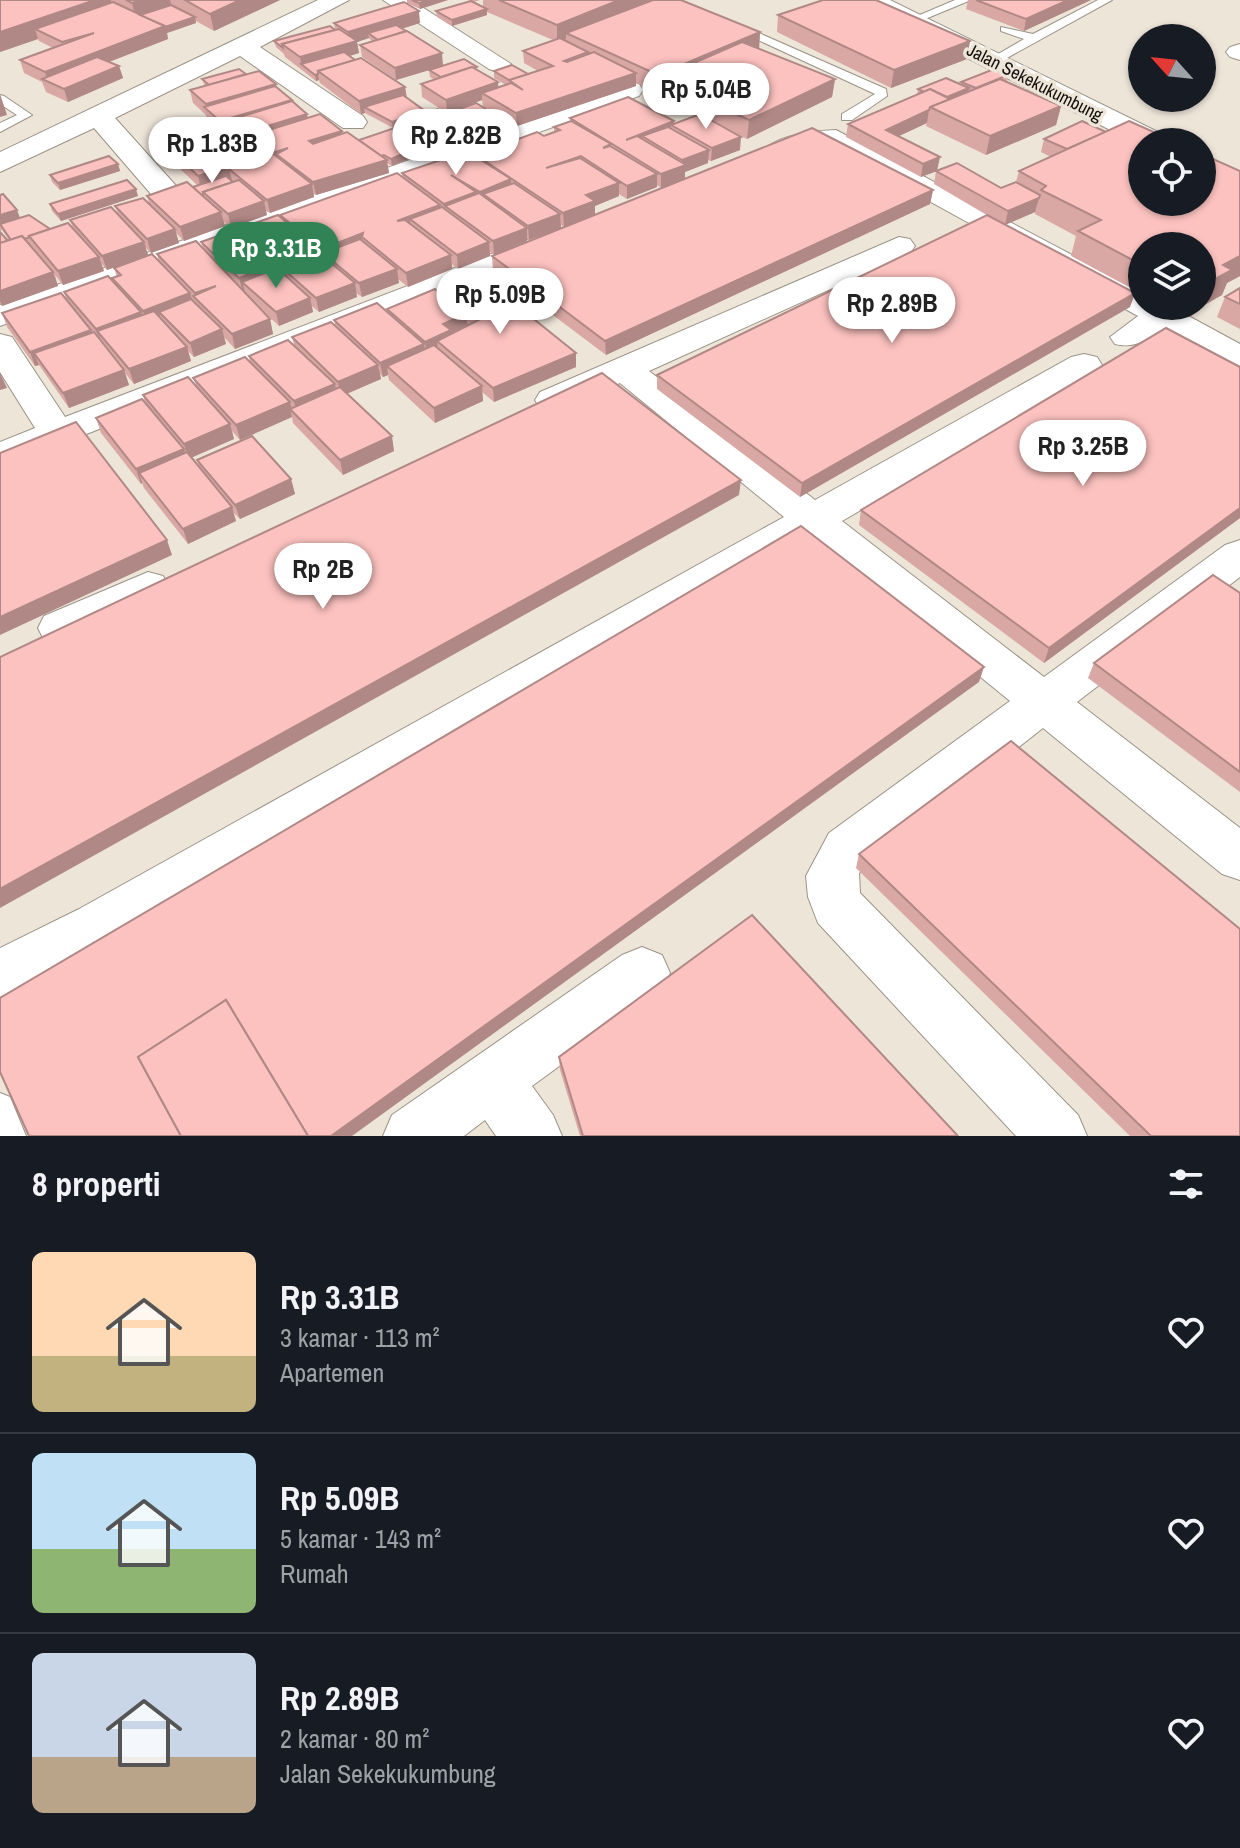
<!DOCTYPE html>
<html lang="id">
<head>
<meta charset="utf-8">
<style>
  :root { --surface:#171b24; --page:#242831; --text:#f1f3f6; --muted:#9ea1a6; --line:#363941; --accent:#318355 }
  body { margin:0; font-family:"Archivo Narrow",sans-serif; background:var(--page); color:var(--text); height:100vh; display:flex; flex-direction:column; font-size:30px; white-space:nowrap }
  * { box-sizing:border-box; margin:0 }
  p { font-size:26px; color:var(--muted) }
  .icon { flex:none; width:44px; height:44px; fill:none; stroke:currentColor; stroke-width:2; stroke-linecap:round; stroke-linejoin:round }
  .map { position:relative; height:1136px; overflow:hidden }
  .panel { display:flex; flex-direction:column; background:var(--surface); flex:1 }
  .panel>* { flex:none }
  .needle { width:52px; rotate:297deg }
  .buttons { position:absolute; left:1128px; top:24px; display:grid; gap:16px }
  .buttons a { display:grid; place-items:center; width:88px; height:88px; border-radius:50%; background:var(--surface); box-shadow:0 2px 6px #0004; font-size:40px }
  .price { position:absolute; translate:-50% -68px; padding:0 18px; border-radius:28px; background:#fff; color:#222; font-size:26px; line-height:52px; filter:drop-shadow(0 2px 4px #0008) }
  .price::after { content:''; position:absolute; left:50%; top:48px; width:24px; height:18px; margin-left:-12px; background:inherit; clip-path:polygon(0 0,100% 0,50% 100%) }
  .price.current { background:var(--accent); color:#fff }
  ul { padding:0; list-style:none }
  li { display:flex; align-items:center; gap:24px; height:200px; padding:0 32px }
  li+li { border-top:2px solid var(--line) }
  li span { display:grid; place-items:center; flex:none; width:224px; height:160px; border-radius:12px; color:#555 }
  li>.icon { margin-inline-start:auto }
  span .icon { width:96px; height:96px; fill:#fffc; stroke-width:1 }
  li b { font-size:34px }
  h2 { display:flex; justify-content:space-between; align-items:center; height:96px; padding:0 32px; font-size:34px }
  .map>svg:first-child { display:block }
</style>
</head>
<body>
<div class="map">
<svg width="1240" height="1136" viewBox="0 0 1240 1136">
  <rect width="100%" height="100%" fill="#eee5d9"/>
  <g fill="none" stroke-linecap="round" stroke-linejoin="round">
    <defs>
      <g id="service">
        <polygon points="955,0 971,0 918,22 908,20"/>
        <polygon points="1098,0 1112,0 996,64 986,61 1024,39 1001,31 1001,27 1033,34"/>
        <polygon points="736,23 886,89 887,96 852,120 842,120 842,114 875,94 732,28 730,26"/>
        <polygon points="0,95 4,96 32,115 0,132 0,123 17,115 0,104"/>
        <polygon points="0,1093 10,1097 26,1136 0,1136"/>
      </g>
      <g id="minor">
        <polygon points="318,0 349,0 260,47 363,116 367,122 363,128 343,128 240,56 115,118 179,189 183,195 179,201 157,201 94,128 0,172 0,152"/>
        <polygon points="383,0 411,0 511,64 498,72 489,69"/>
        <polygon points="1240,44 1240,60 1230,57 1226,52 1230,47"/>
        <polygon points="630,82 639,84 643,90 639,96 0,326 0,305"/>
        <path d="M836,130L1142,292V306H1170L1240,344V369L1228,365L1163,329C1146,340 1135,349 1115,344L1110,337L1138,316L831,147C809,148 788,165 766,159L762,153C775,134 815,131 836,130Z"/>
        <polygon points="546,233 557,235 562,242 557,249 0,468 0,442 35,428 0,372 0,334 12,337 65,417"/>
        <polygon points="899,237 910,239 915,246 910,253 649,371 815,500 1071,357 1084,354 1097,357 1102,365 1097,373 842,521 1044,677 1225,545 1240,540 1240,577 1077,702 1240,828 1240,880 1222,874 1043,728 859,873 860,893 1078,1115 1087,1136 1016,1136 818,923 808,897 806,876 829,833 1010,701 811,539 117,943 0,1002 0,948 79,909 784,517 620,383 566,408 553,411 540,408 535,400 540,392"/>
        <path d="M148,572L163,576L169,587L163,598C132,613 77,649 44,640L38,628L44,616Z"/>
        <polygon points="642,947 662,955 670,973 662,991 532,1086 553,1115 562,1136 496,1136 485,1120 464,1136 383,1136 392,1115 622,955"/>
      </g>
      <polygon id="tertiary" points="859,0 890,0 1166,136 1171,142 1142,142 1142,146 862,5"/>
    </defs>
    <use href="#service" stroke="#9a9387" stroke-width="2"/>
    <use href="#minor" stroke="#9a9387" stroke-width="2"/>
    <use href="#tertiary" stroke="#9a9387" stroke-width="2"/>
    <use href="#service" fill="#fff" fill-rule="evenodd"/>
    <use href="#minor" fill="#fff" fill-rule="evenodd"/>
    <use href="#tertiary" fill="#fff" fill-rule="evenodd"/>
  </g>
  <g fill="#d9a7a4">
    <polygon points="0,0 280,0 214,31 196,21 196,23 167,33 168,39 109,62 119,66 123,78 68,102 46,92 42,82 24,73 20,60 53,48 39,41 38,39 0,52"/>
    <polygon points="407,0 448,0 420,9 407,3"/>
    <polygon points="468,0 480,0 474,2 483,7 483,0 681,0 760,32 759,48 835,79 832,97 747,139 730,131 740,150 711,161 708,160 708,163 685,172 685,178 661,188 657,185 657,187 627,199 619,194 619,196 595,206 595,214 564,227 561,225 561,228 529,240 527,239 527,241 494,255 490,252 490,256 458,269 452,264 452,269 408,287 398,279 399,283 362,297 356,293 357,297 319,312 312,306 313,312 279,326 262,310 270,319 273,334 235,349 224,337 226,344 194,357 188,351 191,361 134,384 125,373 129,385 69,408 39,365 35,366 7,327 2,313 66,299 64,292 113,282 112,278 117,277 114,268 159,262 157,254 203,248 201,242 281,218 280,215 402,177 402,173 476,157 476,155 544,136 554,133 554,127 570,121 570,118 674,121 674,124 697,116 656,97 656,92 636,83 636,86 517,126 483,106 482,100 447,113 422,97 421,84 435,80 430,77 429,70 396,80 362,57 360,45 372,41 369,38 357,42 359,53 350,56 405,87 407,98 425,111 425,113 452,118 451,112 504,120 504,127 479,136 471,131 472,137 444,144 392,166 387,163 389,173 316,195 314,194 314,197 270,213 266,211 267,215 231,228 223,221 225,226 184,241 176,233 179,243 151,253 145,247 148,255 107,270 101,263 104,271 63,285 55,275 58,286 2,306 0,303 0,232 9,240 2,230 0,231 0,195 20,218 50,229 73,228 70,220 118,214 115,206 149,203 147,196 197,185 174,163 171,150 239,163 240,166 253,161 243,152 242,148 237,149 223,136 222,133 207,120 206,115 193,103 190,90 205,86 202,79 246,74 276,87 307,114 308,118 359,140 393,128 365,113 361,114 320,83 319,80 316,81 285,57 284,54 276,47 274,41 335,30 334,23 420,23 402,29 443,66 478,70 498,87 506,85 494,78 494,71 528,74 538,71 524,63 523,51 553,40 487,12 487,15 452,26 437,17 436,11 470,1"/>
    <polygon points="968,0 1091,0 1024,31 966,9"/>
    <polygon points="778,15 970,41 967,59 891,88 777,32"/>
    <polygon points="1008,75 1007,82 1061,106 1056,125 986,155 926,126 927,123 899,136 937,171 1001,188 1016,182 1019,171 1051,157 1041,152 1044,139 1106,132 1240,171 1240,276 1227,283 1222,295 1183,317 1163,306 1202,306 1202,246 1142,246 1142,294 1071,256 1076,236 1035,214 1035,212 1005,225 1135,293 1130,307 800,497 657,389 657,375 997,221 934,184 936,171 921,177 846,137 848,124 917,95 918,89 961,84 961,82"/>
    <polygon points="118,164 120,171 60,190 52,182 50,175"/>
    <polygon points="933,190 930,204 606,355 493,270 492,256"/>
    <polygon points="138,196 61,221 52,211 50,204"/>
    <polygon points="1240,288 1240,329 1217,317 1225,297"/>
    <polygon points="443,290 576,353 576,367 494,402 482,392 483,401 435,423 389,380 388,375 383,377 380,374 381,379 347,394 394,451 343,475 293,423 292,417 240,440 232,431 234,439 191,458 200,469 197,460 291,479 295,494 240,519 233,512 236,521 188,544 144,488 142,483 141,484 101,433 96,418 145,403 143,395 196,385 193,378 250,362 249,356 294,345 292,337 335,325 334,320 387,312 387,309 444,296"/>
    <polygon points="1240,367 1240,518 1044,663 859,525 861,510"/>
    <polygon points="1240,593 1240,792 1088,678 1094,663"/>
    <polygon points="859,854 1240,1136 1130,1136 856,868"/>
    <polygon points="559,1057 958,1136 580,1136 560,1070"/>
  </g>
  <g fill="#b08886">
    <polygon points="95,0 111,0 114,12 35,29 38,39 0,52 0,32"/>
    <polygon points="141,0 170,0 172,8 136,20 132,3"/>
    <polygon points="240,0 280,0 214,31 210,14"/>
    <polygon points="429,0 448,0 420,9 419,3"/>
    <polygon points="619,0 655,0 566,33 566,39 557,42 557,25"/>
    <polygon points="1068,0 1091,0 1024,31 1026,19"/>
    <polygon points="487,9 487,15 452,26 452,20"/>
    <polygon points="419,11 420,23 374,37 368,33 369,38 357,42 359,53 307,69 301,64 302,70 300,57 350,43 348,32"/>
    <polygon points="195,17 196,23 167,33 168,39 52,84 48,82 45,72 165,26"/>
    <polygon points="760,32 759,50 658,80 658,75"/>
    <polygon points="970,41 967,59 891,88 894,70"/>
    <polygon points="588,52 589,65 565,74 564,61"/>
    <polygon points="442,53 443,66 396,80 395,68"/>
    <polygon points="119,66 123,78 68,102 64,89"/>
    <polygon points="636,73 636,86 517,126 516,113"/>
    <polygon points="318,74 319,80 316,81 315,75"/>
    <polygon points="835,79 832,97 747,139 749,120"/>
    <polygon points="498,82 499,95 482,93 482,100 447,113 446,100"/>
    <polygon points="276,84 278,97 207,109 206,104"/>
    <polygon points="405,87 407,100 364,107 365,113 361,114 359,101"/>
    <polygon points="969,88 968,95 952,101 941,100"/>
    <polygon points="0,94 7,115 0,117"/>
    <polygon points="292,100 294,112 221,124 220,121"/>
    <polygon points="1061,106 1056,125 986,155 990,136"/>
    <polygon points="929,110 927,123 884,143 886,130"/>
    <polygon points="425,111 426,118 413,117 414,122 393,128 392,122"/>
    <polygon points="307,114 309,127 240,139 242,148 237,149 234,136"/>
    <polygon points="504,120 504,127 479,136 479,129"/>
    <polygon points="674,121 674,126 671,125 671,135 642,136 642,147 626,153 626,140"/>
    <polygon points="342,131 344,144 312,154 309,141"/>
    <polygon points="471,131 472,137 444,144 392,166 391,159 443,137"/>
    <polygon points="741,137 740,150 711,161 712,148"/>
    <polygon points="709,150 708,163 685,172 685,178 661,188 661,174 682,166 682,160"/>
    <polygon points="384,155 385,161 387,160 389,173 316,195 313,182"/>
    <polygon points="940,157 937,171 921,177 923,164"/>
    <polygon points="239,163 242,176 229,169 232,180 201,190 198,176"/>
    <polygon points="118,164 120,171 60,190 58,183"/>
    <polygon points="657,174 657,187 627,199 627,186"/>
    <polygon points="511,179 512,193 483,194 484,204 481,205 480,192"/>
    <polygon points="619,183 619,196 595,206 595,214 564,227 563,213 586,195"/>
    <polygon points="312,184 314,197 270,213 267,200"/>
    <polygon points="136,189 138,196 61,221 58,214"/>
    <polygon points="933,190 930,204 606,355 605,341"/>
    <polygon points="476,192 477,205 445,206 445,217 444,204"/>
    <polygon points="1039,198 1035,212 1005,225 1008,211"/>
    <polygon points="264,201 267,215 231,228 228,214"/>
    <polygon points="440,205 442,218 410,219 411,230 397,221"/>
    <polygon points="17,210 22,223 0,225 0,215"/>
    <polygon points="221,212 225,226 184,241 180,227"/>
    <polygon points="560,214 561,228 529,240 528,226"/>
    <polygon points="527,228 527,241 494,255 493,241"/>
    <polygon points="175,229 179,243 151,253 147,239"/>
    <polygon points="363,233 362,237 363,248 323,253 325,263 324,263 322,249"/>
    <polygon points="144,242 148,255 107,270 102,256"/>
    <polygon points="489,242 490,256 458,269 457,255"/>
    <polygon points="317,249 320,263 281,266 280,263"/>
    <polygon points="451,255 452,269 408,287 406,273"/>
    <polygon points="1240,256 1240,276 1227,283 1222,295 1183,317 1187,306 1202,306 1202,286 1223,265"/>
    <polygon points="99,257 104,271 63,285 58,271"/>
    <polygon points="278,263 281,277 242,282 245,291 243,292 239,278"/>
    <polygon points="397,269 399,283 362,297 359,283"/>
    <polygon points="53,272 58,286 2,306 0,301 0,291"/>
    <polygon points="355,283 357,297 319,312 316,298"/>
    <polygon points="190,293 194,307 159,312 161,320 147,325 143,311"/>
    <polygon points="1135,293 1130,307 800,497 802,483"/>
    <polygon points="310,298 313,312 279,326 276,312"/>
    <polygon points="141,312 145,326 97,331 102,343 100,343 96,329"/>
    <polygon points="466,314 468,329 437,341 438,351 427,356 425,342 443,324"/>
    <polygon points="270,319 273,334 235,349 232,334"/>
    <polygon points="222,329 226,344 194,357 190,343"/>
    <polygon points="91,330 96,344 34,353 39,365 35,366 30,352"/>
    <polygon points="424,344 426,358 387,366 388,375 383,377 380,363"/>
    <polygon points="187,347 191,361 134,384 129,369"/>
    <polygon points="576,353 576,367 494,402 493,388"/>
    <polygon points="378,365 381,379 341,396 338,382"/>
    <polygon points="124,370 129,385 69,408 63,393"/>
    <polygon points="0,373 7,388 0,390"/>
    <polygon points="335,384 337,398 297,416 294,401"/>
    <polygon points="482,386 483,401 435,423 434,408"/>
    <polygon points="290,402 292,411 290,409 292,417 240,440 236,425"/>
    <polygon points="230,424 234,439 188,459 184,444"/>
    <polygon points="392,436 394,451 343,475 340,460"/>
    <polygon points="184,449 188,463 139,473 142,483 141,484 136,469"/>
    <polygon points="291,479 295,494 240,519 235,505"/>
    <polygon points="741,480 739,495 0,908 0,889"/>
    <polygon points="232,507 236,521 188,544 183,529"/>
    <polygon points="1240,508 1240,518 1044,663 1049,648"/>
    <polygon points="167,540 172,555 0,635 0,617"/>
    <polygon points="984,667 979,682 352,1136 331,1136"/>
  </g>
  <g fill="#fcc2bf" stroke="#b08886" stroke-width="2">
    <polygon points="0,0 95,0 0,32"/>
    <polygon points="126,0 141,0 132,3"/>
    <polygon points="185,0 240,0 210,14"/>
    <polygon points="412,0 429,0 419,3"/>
    <polygon points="499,0 619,0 557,25"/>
    <polygon points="653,0 681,0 760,32 658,75 566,33"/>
    <polygon points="823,0 876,0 970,41 894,70 778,15"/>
    <polygon points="976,0 1068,0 1026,19"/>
    <polygon points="471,1 487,9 452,20 436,11"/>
    <polygon points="113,2 165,26 45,72 20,60 94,33 62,42 35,29"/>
    <polygon points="404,2 419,11 348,32 334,23"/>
    <polygon points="171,5 195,17 162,28 165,26 140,15"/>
    <polygon points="396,25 406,31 378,40 368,33"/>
    <polygon points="330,26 335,30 282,44 283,48 274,41"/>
    <polygon points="339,29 357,41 300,57 282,44"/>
    <polygon points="407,31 442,53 395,68 360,45"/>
    <polygon points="560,38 588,52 564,61 567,62 594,52 636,73 516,113 482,93 511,83 523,90 509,80 553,66 523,51"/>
    <polygon points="742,42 835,79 749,120 657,79"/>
    <polygon points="344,52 355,60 318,71 318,74 315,75 301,64"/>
    <polygon points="97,57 119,66 64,89 42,79"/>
    <polygon points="361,58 405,87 359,101 318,71"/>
    <polygon points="464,59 477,67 475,68 472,67 441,77 429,70"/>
    <polygon points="512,65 528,74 509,80 494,71"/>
    <polygon points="472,67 498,82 446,100 421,84"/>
    <polygon points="239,69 246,74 209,85 202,79"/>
    <polygon points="994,69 1008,75 976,88 961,82"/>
    <polygon points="259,71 276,84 206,104 190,90"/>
    <polygon points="946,78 969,88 947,97 930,89 924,92 918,89"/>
    <polygon points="1000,79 1061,106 990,136 930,107"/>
    <polygon points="275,86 292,100 220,121 204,107"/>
    <polygon points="930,89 950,99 930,107 929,110 886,130 940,157 923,164 848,124"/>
    <polygon points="403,95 425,111 392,122 364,107"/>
    <polygon points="628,97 674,121 626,140 637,136 686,165 661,174 570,118"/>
    <polygon points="292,101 307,114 234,136 220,123"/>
    <polygon points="476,103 504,120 479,129 451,112"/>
    <polygon points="438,109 471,131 443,137 391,159 384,155 381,156 359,140 415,121 437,135 413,117"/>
    <polygon points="320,114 342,131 309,141 313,144 347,132 387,160 313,182 276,154 288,148 272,153 312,184 267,200 229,169 262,158 240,139"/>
    <polygon points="700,114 741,137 712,148 671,125"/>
    <polygon points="571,121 611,144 603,148 610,146 657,174 627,186 581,156 546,168 580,158 619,183 586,195 595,201 563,213 476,155 537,132 544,136 560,130 554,127"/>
    <polygon points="1082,121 1106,132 1067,149 1044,139"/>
    <polygon points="1129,121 1176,142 1142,142 1142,202 1202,202 1202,154 1240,171 1240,256 1223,265 1232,270 1202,286 1202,246 1142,246 1142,265 1078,231 1101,220 1041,190 1046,186 1019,171"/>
    <polygon points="668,127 709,150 682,160 642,136"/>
    <polygon points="812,128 933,190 605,341 492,256"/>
    <polygon points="211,138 239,163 198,176 171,150"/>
    <polygon points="467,151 511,179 480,192 451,175 476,192 444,204 402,173"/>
    <polygon points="109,156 118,164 58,183 50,175"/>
    <polygon points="957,163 1001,188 1016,182 1040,195 1039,198 1008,211 936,171"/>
    <polygon points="397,173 440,205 397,221 405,220 451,255 406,273 362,237 363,233 322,249 280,215"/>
    <polygon points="226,176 233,182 203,192 203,197 193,187"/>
    <polygon points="127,180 136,189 58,214 50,204"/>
    <polygon points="239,180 264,201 228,214 203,192"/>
    <polygon points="187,182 221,212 180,227 147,196"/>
    <polygon points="514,183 560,214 528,226 483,194"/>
    <polygon points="479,193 527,228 493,241 445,206"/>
    <polygon points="3,194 17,210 0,215 0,195"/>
    <polygon points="143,198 175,229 147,239 115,206"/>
    <polygon points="111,207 144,242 102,256 70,220"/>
    <polygon points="442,207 489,242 457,255 410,219"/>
    <polygon points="29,215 50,229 29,236 30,237 25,239 22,236 11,240 0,224"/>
    <polygon points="278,215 317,249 280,263 270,256 278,263 239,278 201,242"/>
    <polygon points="987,215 1135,293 802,483 657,375"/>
    <polygon points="68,223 99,257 58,271 29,236"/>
    <polygon points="0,232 8,241 0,243"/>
    <polygon points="22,236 53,272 0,291 0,243"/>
    <polygon points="360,239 397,269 359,283 323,253"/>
    <polygon points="196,241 270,319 232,334 193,296 216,286 195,293 157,254"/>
    <polygon points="318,252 355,283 316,298 280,266"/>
    <polygon points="152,254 190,293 143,311 112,278 121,275 114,268"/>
    <polygon points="277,268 310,298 276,312 242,282"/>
    <polygon points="479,275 576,353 493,388 437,341 506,306 478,318 443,290"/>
    <polygon points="108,276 141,312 96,329 64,292"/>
    <polygon points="1240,288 1240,304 1225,297"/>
    <polygon points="435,289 466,314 443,324 451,330 425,342 387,309"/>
    <polygon points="61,293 91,330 30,352 2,313"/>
    <polygon points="191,299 222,329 190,343 159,312"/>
    <polygon points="377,303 424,344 380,363 334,320"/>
    <polygon points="154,311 187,347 129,369 97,331"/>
    <polygon points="331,322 378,365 338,382 292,337"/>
    <polygon points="1166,328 1240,367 1240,508 1049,648 861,510"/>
    <polygon points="94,332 124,370 63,393 34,353"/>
    <polygon points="288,340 335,384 294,401 249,356"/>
    <polygon points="434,345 482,386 434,408 387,366"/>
    <polygon points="245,357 290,402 236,425 193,378"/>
    <polygon points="602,373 741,480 0,889 0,657"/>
    <polygon points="188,377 230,424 184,444 143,395"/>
    <polygon points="340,387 392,436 340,460 290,409"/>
    <polygon points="142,399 184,449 136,469 96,418"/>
    <polygon points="76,422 167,540 0,617 0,453"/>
    <polygon points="252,436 291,479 235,505 197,460"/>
    <polygon points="187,452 232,507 183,529 139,473"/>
    <polygon points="801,526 984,667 331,1136 308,1136 226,1000 138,1057 181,1136 29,1136 0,1072 0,998"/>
    <polygon points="1213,575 1240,593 1240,772 1094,663"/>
    <polygon points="1011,741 1240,929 1240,1136 1151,1136 859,854"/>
    <polygon points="752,915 958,1136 583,1136 559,1057"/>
    <polygon points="226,1000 308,1136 181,1136 138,1057"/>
  </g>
  <g text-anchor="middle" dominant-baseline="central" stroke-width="7" stroke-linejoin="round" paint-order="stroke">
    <g font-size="18" fill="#13100c" stroke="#eee5d9">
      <text transform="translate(1035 82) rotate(27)">Jalan Sekekukumbung</text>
    </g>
  </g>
</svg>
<div class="buttons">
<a><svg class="needle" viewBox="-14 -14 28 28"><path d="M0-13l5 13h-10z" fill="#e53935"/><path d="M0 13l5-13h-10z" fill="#9ea1a6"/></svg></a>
<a><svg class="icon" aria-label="locate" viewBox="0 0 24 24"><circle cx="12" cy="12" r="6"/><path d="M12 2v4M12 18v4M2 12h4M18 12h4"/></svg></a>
<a><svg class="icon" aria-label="layers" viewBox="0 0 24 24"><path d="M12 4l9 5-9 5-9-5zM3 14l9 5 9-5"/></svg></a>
</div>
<b class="price" style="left:706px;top:131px">Rp 5.04B</b>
<b class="price" style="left:456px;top:177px">Rp 2.82B</b>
<b class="price" style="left:212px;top:185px">Rp 1.83B</b>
<b class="price current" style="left:276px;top:290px">Rp 3.31B</b>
<b class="price" style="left:500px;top:336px">Rp 5.09B</b>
<b class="price" style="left:892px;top:345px">Rp 2.89B</b>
<b class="price" style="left:1083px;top:488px">Rp 3.25B</b>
<b class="price" style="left:323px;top:611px">Rp 2B</b>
</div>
<section class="panel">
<h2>8 properti<svg class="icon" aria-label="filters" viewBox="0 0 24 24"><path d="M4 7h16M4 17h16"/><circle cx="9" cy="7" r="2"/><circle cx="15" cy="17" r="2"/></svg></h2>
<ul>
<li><span style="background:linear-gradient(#ffd9b3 65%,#c2b280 0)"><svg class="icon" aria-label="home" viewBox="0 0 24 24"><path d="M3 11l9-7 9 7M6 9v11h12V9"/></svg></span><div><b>Rp 3.31B</b><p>3 kamar · 113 m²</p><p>Apartemen</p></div><svg class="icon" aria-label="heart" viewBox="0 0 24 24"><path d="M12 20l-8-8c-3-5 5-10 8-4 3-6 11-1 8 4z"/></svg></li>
<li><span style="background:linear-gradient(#bfe0f5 60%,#8fb573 0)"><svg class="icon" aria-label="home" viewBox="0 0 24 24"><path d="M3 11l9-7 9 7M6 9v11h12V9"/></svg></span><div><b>Rp 5.09B</b><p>5 kamar · 143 m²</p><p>Rumah</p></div><svg class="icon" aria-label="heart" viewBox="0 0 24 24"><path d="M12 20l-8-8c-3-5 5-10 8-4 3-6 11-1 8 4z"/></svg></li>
<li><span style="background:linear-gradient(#c9d6e8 65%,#b9a48a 0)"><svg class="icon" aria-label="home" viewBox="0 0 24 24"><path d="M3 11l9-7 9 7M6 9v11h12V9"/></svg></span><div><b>Rp 2.89B</b><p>2 kamar · 80 m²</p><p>Jalan Sekekukumbung</p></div><svg class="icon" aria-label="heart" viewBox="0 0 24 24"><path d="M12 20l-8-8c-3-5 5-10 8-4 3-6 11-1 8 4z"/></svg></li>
</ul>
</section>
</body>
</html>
